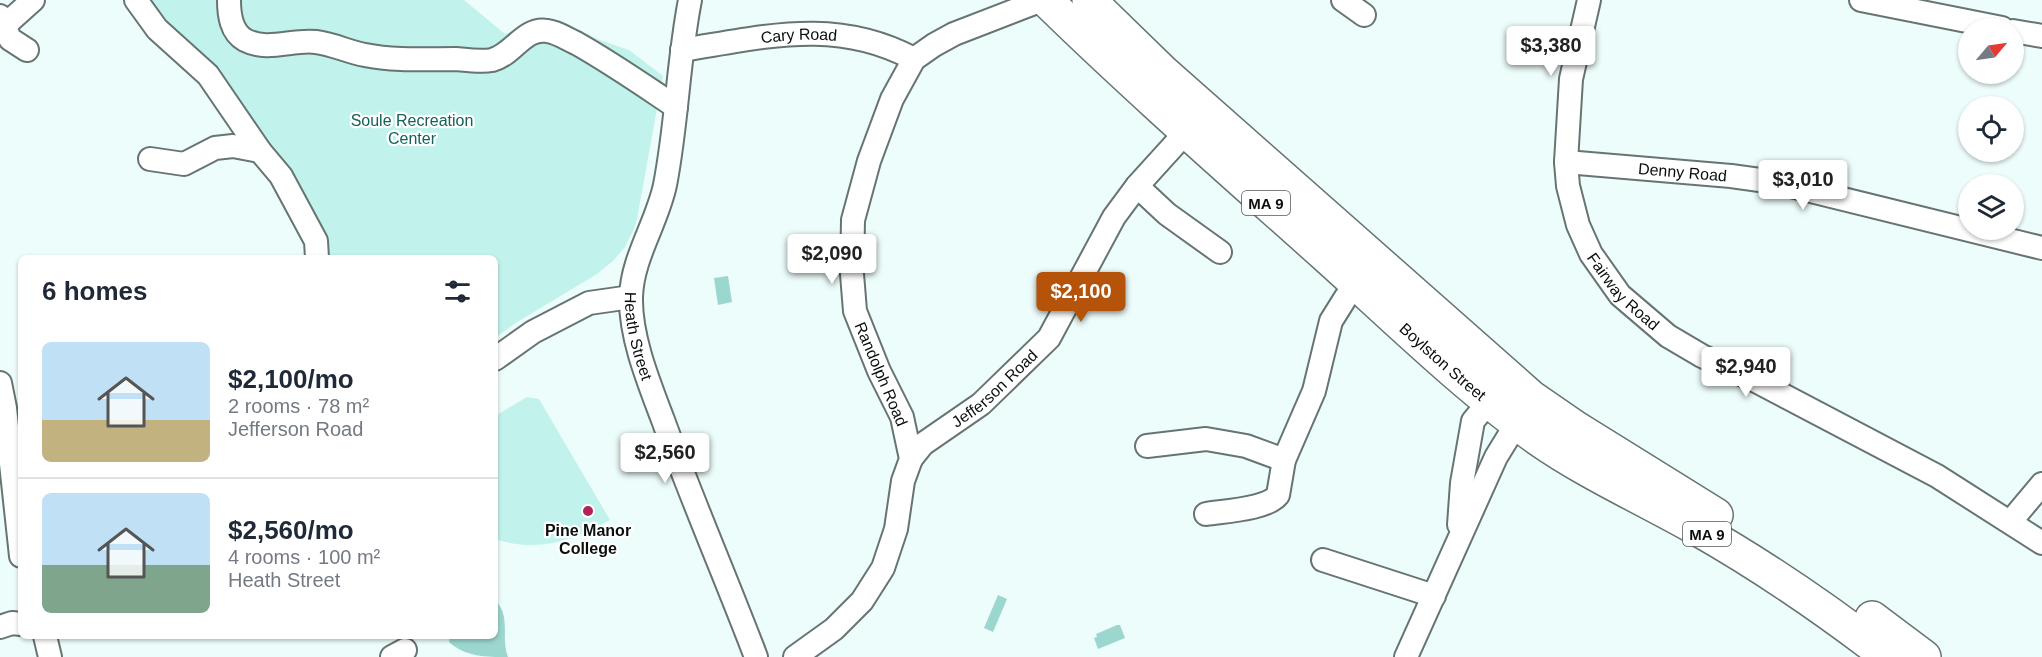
<!DOCTYPE html>
<html lang="en">
<head>
<meta charset="utf-8">
<style>
  :root { --surface:#fff; --page:#f2f2f3; --text:#1f2937; --muted:#747a83; --line:#e0e1e3; --accent:#b45309 }
  body { margin:0; font-family:Arial,sans-serif; background:var(--page); color:var(--text); height:100vh; display:flex; flex-direction:column; font-size:22px; white-space:nowrap }
  * { box-sizing:border-box; margin:0 }
  p { font-size:20px; color:var(--muted) }
  .icon { flex:none; width:33px; height:33px; fill:none; stroke:currentColor; stroke-width:2; stroke-linecap:round; stroke-linejoin:round }
  .map { position:relative; flex:1; overflow:hidden }
  .sheet { position:absolute; left:18px; top:255px; width:480px; height:384px; display:flex; flex-direction:column; background:var(--surface); border-radius:9px; box-shadow:0 2px 4px #0004 }
  .sheet>* { flex:none }
  .needle { width:39px; rotate:61deg }
  .tools { position:absolute; left:1958px; top:18px; display:grid; gap:12px }
  .tools a { display:grid; place-items:center; width:66px; height:66px; border-radius:50%; background:var(--surface); box-shadow:0 2px 4px #0004; font-size:30px }
  .price { position:absolute; translate:-50% -51px; padding:0 14px; border-radius:6px; background:#fff; color:#222; font-size:20px; line-height:39px; filter:drop-shadow(0 2px 3px #0008) }
  .price::after { content:''; position:absolute; left:50%; top:36px; width:18px; height:14px; margin-left:-9px; background:inherit; clip-path:polygon(0 0,100% 0,50% 100%) }
  .price.selected { background:var(--accent); color:#fff }
  ul { padding:0; list-style:none }
  li { display:flex; align-items:center; gap:18px; height:150px; padding:0 24px }
  li+li { border-top:2px solid var(--line) }
  li span { display:grid; place-items:center; flex:none; width:168px; height:120px; border-radius:9px; color:#555 }
  li>.icon { margin-inline-start:auto }
  span .icon { width:72px; height:72px; fill:#fffc; stroke-width:1 }
  li b { font-size:26px }
  h2 { display:flex; justify-content:space-between; align-items:center; height:72px; padding:0 24px; font-size:26px }
  .map>svg:first-child { display:block }
</style>
</head>
<body>
<div class="map">
<svg width="2042" height="657" viewBox="0 0 2042 657">
  <rect width="100%" height="100%" fill="#edfdfb"/>
  <g fill="#c1f3ec">
    <polygon points="143,0 464,0 505,34 538,21 551,19 562,21 597,39 629,50 663,76 637,219 634,229 625,247 613,261 597,274 514,324 495,338 495,258 327,258"/>
    <path d="M527,397L539,399L610,520C572,541 539,553 495,539V416Z"/>
  </g>
  <g fill="#9bd7ce">
    <polygon points="728,276 732,302 718,305 714,278"/>
    <polygon points="998,595 1007,599 993,632 984,628"/>
    <path d="M495,600C512,617 500,637 508,657C485,657 466,657 449,642L450,636H495Z"/>
    <polygon points="1117,625 1120,625 1125,638 1098,649 1094,638 1097,637 1096,634"/>
  </g>
  <g fill="none" stroke-linecap="round" stroke-linejoin="round">
    <defs>
      <g id="minor">
        <polyline points="136,0 157,29 208,75 260,151 281,176 316,241 317,258"/>
        <path d="M229,0C229,15 231,32 245,40C268,52 292,39 316,42C333,44 348,52 365,55C394,61 426,59 456,59C467,60 481,62 492,60C513,55 524,27 547,31C557,32 567,39 576,43C610,62 643,85 676,107"/>
        <path id="s1" d="M690,0C678,61 677,124 665,185C657,223 632,258 631,297C630,337 649,383 663,420C692,500 726,578 756,657"/>
        <polyline points="1343,0 1364,15"/>
        <path id="s2" d="M1589,0L1571,79L1566,162L1568,186L1578,225L1591,254L1620,295L1668,336L1702,356L1756,381L1937,476L2042,543"/>
        <polyline points="1861,0 2002,28"/>
        <polyline points="0,16 10,39 27,50"/>
        <polyline points="4,26 33,0"/>
        <polyline points="2013,31 2042,36"/>
        <path id="s3" d="M682,50C765,37 836,17 914,59"/>
        <polyline points="150,159 184,164 215,148 233,146 260,151"/>
        <path id="s4" d="M1566,162L1731,176L1774,182L2042,248"/>
        <polyline points="1137,186 1167,214 1220,252"/>
        <polyline points="495,359 533,332 589,303 631,297"/>
        <polyline points="0,383 5,408 21,556"/>
        <polyline points="1147,446 1206,439 1246,446 1284,460"/>
        <path id="s5" d="M911,459L923,444L981,404L1049,338L1114,217L1137,186L1186,132"/>
        <path d="M1206,514C1225,511 1267,509 1278,495L1284,460L1314,391L1331,321L1346,297"/>
        <polyline points="2011,521 2042,484"/>
        <polyline points="1459,525 1462,483 1473,421 1498,391"/>
        <polyline points="1323,560 1434,596"/>
        <polyline points="0,627 12,623 21,624"/>
        <polyline points="45,636 50,657"/>
        <polyline points="392,657 405,650"/>
        <polyline points="795,657 834,629 862,601 883,568 896,529 903,481 911,459 902,417 879,371 855,311 852,274 853,220 869,161 892,99 914,59 934,45 954,34 1042,0"/>
        <polyline points="1406,657 1496,457 1523,413"/>
      </g>
      <g id="highway">
        <path id="s6" d="M1046,0C1136,88 1231,171 1325,255C1392,315 1463,385 1537,438C1587,473 1643,498 1696,528C1763,566 1827,610 1888,657"/>
        <polyline points="1089,0 1162,71 1531,397 1576,428 1716,515"/>
        <polyline points="1872,618 1924,657"/>
      </g>
    </defs>
    <use href="#minor" stroke="#667472" stroke-width="26"/>
    <use href="#highway" stroke="#667472" stroke-width="36"/>
    <use href="#minor" stroke="#fff" stroke-width="22"/>
    <use href="#highway" stroke="#fff" stroke-width="33"/>
  </g>
  <circle fill="#b12256" stroke="#fff" stroke-width="2" cx="588" cy="511" r="6"/>
  <g text-anchor="middle" dominant-baseline="central" stroke-width="4.5" stroke-linejoin="round" paint-order="stroke">
    <g fill="#fff" stroke="#545756" stroke-width="1.5">
      <rect x="1242" y="191" width="48" height="24" rx="4.5"/>
      <rect x="1683" y="522" width="48" height="24" rx="4.5"/>
    </g>
    <g font-size="15" font-weight="bold" fill="#0a0f0e">
      <text x="1266" y="203">MA 9</text>
      <text x="1707" y="534">MA 9</text>
    </g>
    <g font-size="16" fill="#0a0f0e" stroke="#fff">
      <text stroke="none"><textPath href="#s3" startOffset="118">Cary Road</textPath></text>
      <text stroke="none"><textPath href="#s4" startOffset="117">Denny Road</textPath></text>
      <text stroke="none"><textPath href="#s2" startOffset="310">Fairway Road</textPath></text>
      <text stroke="none"><textPath href="#s1" startOffset="344">Heath Street</textPath></text>
      <text stroke="none"><textPath href="#s6" startOffset="537">Boylston Street</textPath></text>
      <text transform="translate(881 374) rotate(67)">Randolph Road</text>
      <text stroke="none"><textPath href="#s5" startOffset="110">Jefferson Road</textPath></text>
    </g>
    <g font-size="16" fill="#12625b" stroke="#fff">
      <text x="412" y="120">Soule Recreation<tspan x="412" dy="18">Center</tspan></text>
    </g>
    <g font-size="16" font-weight="bold" fill="#0a0f0e" stroke="#fff">
      <text x="588" y="530">Pine Manor<tspan x="588" dy="18">College</tspan></text>
    </g>
  </g>
</svg>
<div class="tools">
<a><svg class="needle" viewBox="-14 -14 28 28"><path d="M0-13l5 13h-10z" fill="#e53935"/><path d="M0 13l5-13h-10z" fill="#747a83"/></svg></a>
<a><svg class="icon" aria-label="locate" viewBox="0 0 24 24"><circle cx="12" cy="12" r="6"/><path d="M12 2v4M12 18v4M2 12h4M18 12h4"/></svg></a>
<a><svg class="icon" aria-label="layers" viewBox="0 0 24 24"><path d="M12 4l9 5-9 5-9-5zM3 14l9 5 9-5"/></svg></a>
</div>
<b class="price" style="left:1551px;top:77px">$3,380</b>
<b class="price" style="left:1803px;top:211px">$3,010</b>
<b class="price" style="left:832px;top:285px">$2,090</b>
<b class="price selected" style="left:1081px;top:323px">$2,100</b>
<b class="price" style="left:1746px;top:398px">$2,940</b>
<b class="price" style="left:665px;top:484px">$2,560</b>
<section class="sheet">
<h2>6 homes<svg class="icon" aria-label="filters" viewBox="0 0 24 24"><path d="M4 7h16M4 17h16"/><circle cx="9" cy="7" r="2"/><circle cx="15" cy="17" r="2"/></svg></h2>
<ul>
<li><span style="background:linear-gradient(#bfe0f5 65%,#c2b280 0)"><svg class="icon" aria-label="home" viewBox="0 0 24 24"><path d="M3 11l9-7 9 7M6 9v11h12V9"/></svg></span><div><b>$2,100/mo</b><p>2 rooms · 78 m²</p><p>Jefferson Road</p></div></li>
<li><span style="background:linear-gradient(#bfe0f5 60%,#7fa58c 0)"><svg class="icon" aria-label="home" viewBox="0 0 24 24"><path d="M3 11l9-7 9 7M6 9v11h12V9"/></svg></span><div><b>$2,560/mo</b><p>4 rooms · 100 m²</p><p>Heath Street</p></div></li>
</ul>
</section>
</div>
</body>
</html>
